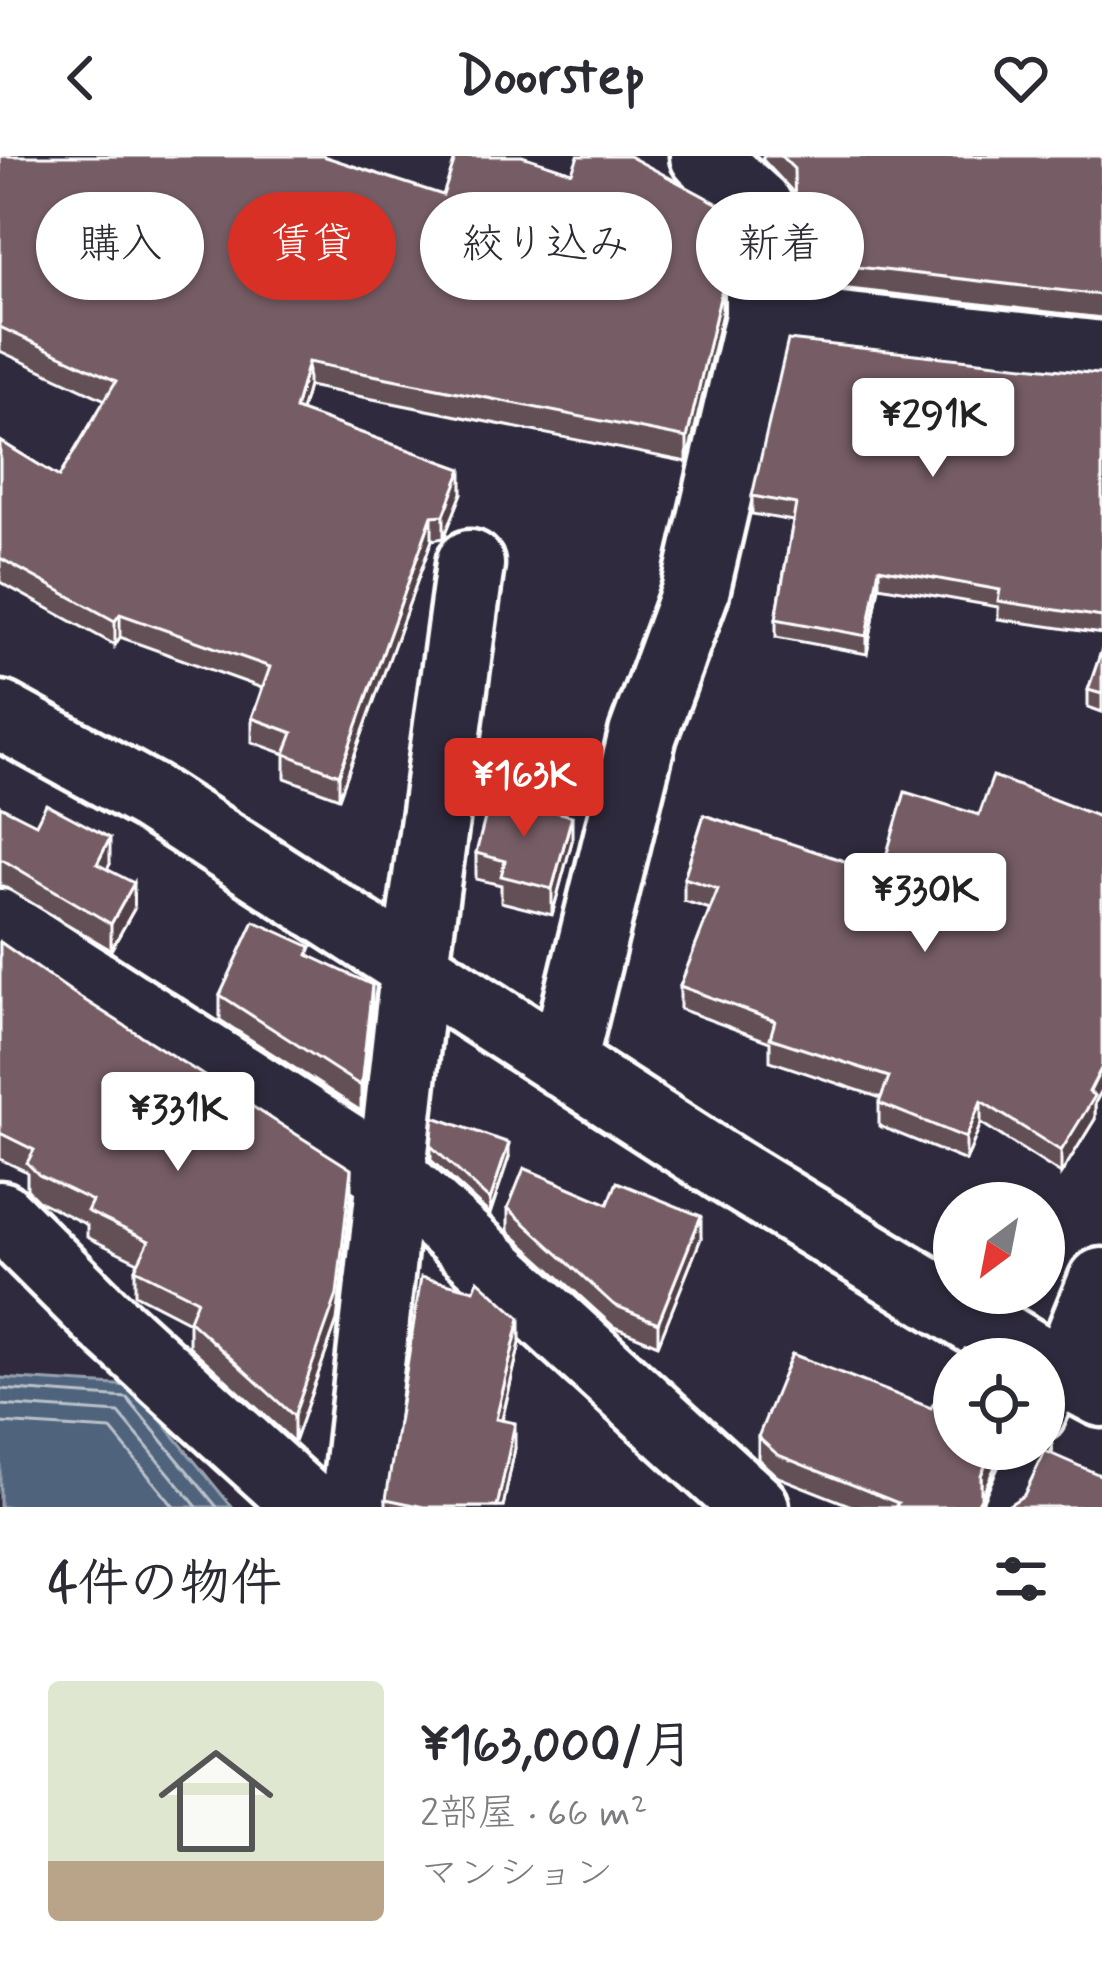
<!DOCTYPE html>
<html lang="ja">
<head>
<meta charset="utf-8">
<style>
  :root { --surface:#fff; --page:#f2f2f3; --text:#2b2b33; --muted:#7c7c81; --line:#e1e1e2; --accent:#d93025 }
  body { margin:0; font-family:Mynerve,"Klee One",sans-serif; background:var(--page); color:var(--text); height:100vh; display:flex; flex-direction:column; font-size:45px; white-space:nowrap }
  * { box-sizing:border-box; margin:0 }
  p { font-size:39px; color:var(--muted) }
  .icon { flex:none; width:66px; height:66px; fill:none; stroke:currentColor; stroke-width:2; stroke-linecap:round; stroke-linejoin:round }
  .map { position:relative; height:1351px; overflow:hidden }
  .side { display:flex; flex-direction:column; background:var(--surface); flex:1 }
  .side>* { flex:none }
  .guide { position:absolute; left:36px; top:36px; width:1032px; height:108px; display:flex; gap:24px }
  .needle { width:78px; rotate:212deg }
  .buttons { position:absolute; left:933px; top:1026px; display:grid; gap:24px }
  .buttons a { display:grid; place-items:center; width:132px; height:132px; border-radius:50%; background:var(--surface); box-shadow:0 3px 9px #0004; font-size:60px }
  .price { position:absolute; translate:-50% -102px; padding:0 27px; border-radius:12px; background:#fff; color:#222; font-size:39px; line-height:78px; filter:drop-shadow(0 3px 6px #0008) }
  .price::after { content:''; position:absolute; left:50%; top:72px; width:36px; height:27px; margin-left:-18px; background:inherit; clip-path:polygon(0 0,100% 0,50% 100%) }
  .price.selected { background:var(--accent); color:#fff }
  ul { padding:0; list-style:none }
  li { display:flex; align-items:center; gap:36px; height:300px; padding:0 48px }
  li+li { border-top:3px solid var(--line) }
  li span { display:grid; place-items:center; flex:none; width:336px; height:240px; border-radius:12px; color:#555 }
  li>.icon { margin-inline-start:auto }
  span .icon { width:144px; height:144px; fill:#fffc; stroke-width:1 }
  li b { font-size:51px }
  h2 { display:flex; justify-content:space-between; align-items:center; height:144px; padding:0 48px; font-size:51px }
  .tag { padding:0 42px; border-radius:54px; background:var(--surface); box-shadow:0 3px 9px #0004; font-size:42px; line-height:108px }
  .tag.selected { background:var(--accent); color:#fff }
  header { display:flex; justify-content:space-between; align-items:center; height:156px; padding:0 48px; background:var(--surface); font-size:54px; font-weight:800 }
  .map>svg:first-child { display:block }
</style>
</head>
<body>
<header><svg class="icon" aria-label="back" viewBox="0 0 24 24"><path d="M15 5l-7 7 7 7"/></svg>Doorstep<svg class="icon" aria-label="heart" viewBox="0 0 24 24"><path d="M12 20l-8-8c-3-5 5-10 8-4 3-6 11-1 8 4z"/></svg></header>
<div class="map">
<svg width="1102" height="1351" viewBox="0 0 1102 1351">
  <rect width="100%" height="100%" fill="#2f2a3d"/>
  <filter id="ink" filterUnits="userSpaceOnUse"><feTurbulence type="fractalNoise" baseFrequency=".00833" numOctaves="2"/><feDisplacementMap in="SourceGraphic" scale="24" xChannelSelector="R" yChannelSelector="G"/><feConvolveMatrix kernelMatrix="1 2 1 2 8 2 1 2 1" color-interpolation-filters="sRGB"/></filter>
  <g filter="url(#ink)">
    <polygon fill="#50647b" stroke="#96a2b0" stroke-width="3" points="0,1222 133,1230 232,1351 0,1351"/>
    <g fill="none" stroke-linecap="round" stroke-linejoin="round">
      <g stroke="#b9c1ca" stroke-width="3">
        <polyline points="0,1233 127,1242 217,1351"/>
        <polyline points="0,1249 119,1257 197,1351"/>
        <polyline points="0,1267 111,1274 174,1351"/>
      </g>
      <defs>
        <g id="lane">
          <polyline points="1044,1262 1064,1219"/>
          <polyline points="1003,1351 1030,1293"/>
        </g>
        <g id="street">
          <polyline points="704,0 759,51 759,161 1102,199"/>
          <polyline points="0,767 395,1022 755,1351"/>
          <polyline points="563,906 643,578 695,436 759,161"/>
          <polyline points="0,1059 104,1163 310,1351"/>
          <polyline points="1064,1219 1102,1126"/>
          <polyline points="354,1351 415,809 470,408"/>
        </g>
        <g id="secondary">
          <polyline points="0,559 150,641 731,1016 1038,1203"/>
          <polyline points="1044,1206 1102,1237"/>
        </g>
      </defs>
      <use href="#lane" stroke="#fff" stroke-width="48"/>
      <use href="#street" stroke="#fff" stroke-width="75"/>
      <use href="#secondary" stroke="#fff" stroke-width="75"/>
      <use href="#lane" stroke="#2f2a3d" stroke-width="39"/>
      <use href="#street" stroke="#2f2a3d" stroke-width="66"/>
      <use href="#secondary" stroke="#2f2a3d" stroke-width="66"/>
    </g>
    <g fill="#644f57" stroke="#fff" stroke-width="3">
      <polygon points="0,0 722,157 687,306 308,230 301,255 462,337 444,382 432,384 339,642 285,622 285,598 252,586 252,562 262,532 120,481 115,489 0,426 0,285 59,321 105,244 0,195"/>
      <polygon points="763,0 1102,0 1102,162 796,127 794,37 763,4"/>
      <polygon points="1102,217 1102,478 998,463 998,451 879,430 867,498 776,481 776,463 793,365 752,358 752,340"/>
      <polygon points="1102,493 1102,556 1088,551 1088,534"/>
      <polygon points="0,650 110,708 107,713 134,753 111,794 3,730 0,730"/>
      <polygon points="704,659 1095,947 1095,963 1061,1018 981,967 966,1005 879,970 879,947 881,942 770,905 770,886 680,853 680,830 710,753 684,745 684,722"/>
      <polygon points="572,685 552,759 501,746 501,729 476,723 476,697"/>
      <polygon points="0,786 351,1039 337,1165 294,1286 189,1190 189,1166 135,1138 135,1113 138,1106 87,1081 87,1069 39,1045 27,1033 27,1016 0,1003"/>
      <polygon points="311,800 372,855 361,955 220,864 220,839"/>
      <polygon points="431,990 509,1001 490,1058 431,1004"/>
      <polygon points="608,1048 701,1082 658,1189 614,1171 508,1075 508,1052"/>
      <polygon points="520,1187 502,1265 515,1292 503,1351 386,1351 386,1343"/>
      <polygon points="758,1281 981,1340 981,1351 854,1351 778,1321 758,1303"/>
    </g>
    <g fill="#514047" stroke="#fff" stroke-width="3">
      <polygon points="722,133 722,157 687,306 687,282"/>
      <polygon points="308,206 308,230 295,277 295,253"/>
      <polygon points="462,313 462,337 444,382 444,359"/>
      <polygon points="432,360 432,384 339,642 339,619"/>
      <polygon points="879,412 879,430 867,498 867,480"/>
      <polygon points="120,458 120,481 115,489 115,465"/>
      <polygon points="572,660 572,685 552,759 552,733"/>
      <polygon points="110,682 110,708 97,733 97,708"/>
      <polygon points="134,727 134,753 111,794 111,768"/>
      <polygon points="372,829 372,855 361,955 361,930"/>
      <polygon points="1102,911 1102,934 1095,947 1095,963 1061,1018 1061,995"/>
      <polygon points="981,945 981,967 966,1005 966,982"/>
      <polygon points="509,987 509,1001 490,1058 490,1044"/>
      <polygon points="351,1013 351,1039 337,1165 294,1286 294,1260"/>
      <polygon points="701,1060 701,1082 658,1189 658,1167"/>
      <polygon points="520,1162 520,1187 496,1288 496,1263"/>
      <polygon points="515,1267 515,1292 503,1351 497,1351"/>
      <polygon points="993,1293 1003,1293 981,1341 981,1319"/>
    </g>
    <g fill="#745c65" stroke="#fff" stroke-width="3">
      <polygon points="0,0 323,0 443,39 456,0 522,0 572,16 578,0 629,0 722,50 722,133 687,282 308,206 295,253 462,313 444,359 432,360 339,619 285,598 293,577 252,562 270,511 120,458 115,465 0,402 0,285 59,321 116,225 0,171"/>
      <polygon points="781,0 1102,0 1102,139 796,104 794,13"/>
      <polygon points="788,184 1098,218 1102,217 1102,461 998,445 1000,434 879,412 867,480 776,463 796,348 752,340"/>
      <polygon points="1102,493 1102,538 1088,534"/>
      <polygon points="993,620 1102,662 1102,911 1089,936 1095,940 1061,995 981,945 966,982 879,947 889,921 770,882 775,865 680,830 718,733 684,722 704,659 881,717 905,636 979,659"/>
      <polygon points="491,639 572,660 552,733 501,720 505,705 476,697"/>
      <polygon points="46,648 110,682 97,708 134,727 111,768 3,704 0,704 0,650 36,668"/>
      <polygon points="254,765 311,791 308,799 372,829 361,930 220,839"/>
      <polygon points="0,786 75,838 351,1013 337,1139 294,1260 189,1164 197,1144 135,1113 149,1085 87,1055 92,1045 39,1019 27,1007 34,994 0,977"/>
      <polygon points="434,961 509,987 490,1044 431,990"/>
      <polygon points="524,1012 608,1048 617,1026 701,1060 658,1167 614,1149 508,1052"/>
      <polygon points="421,1121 474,1134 478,1124 520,1162 496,1263 515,1267 497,1351 424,1351 386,1343"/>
      <polygon points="965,1193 981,1203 960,1203"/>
      <polygon points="792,1198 931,1252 954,1213 954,1293 993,1293 981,1319 981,1342 976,1351 895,1351 898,1347 778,1299 758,1281"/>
      <polygon points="1045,1295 1102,1320 1102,1351 1006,1351 1024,1339"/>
    </g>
  </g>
</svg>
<div class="buttons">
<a><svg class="needle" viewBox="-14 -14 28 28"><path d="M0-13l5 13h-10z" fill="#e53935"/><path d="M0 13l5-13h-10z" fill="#7c7c81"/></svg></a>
<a><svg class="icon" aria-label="locate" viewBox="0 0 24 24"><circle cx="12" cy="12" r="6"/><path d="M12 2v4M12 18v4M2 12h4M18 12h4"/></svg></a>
</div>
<b class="price" style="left:933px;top:324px">¥291K</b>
<b class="price selected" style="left:524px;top:684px">¥163K</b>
<b class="price" style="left:925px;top:799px">¥330K</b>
<b class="price" style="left:178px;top:1018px">¥331K</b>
<div class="guide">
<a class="tag">購入</a>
<a class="tag selected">賃貸</a>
<a class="tag">絞り込み</a>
<a class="tag">新着</a>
</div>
</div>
<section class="side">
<h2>4件の物件<svg class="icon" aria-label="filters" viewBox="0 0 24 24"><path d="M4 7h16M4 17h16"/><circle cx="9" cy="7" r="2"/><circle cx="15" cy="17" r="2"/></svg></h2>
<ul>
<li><span style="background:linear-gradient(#dfe7d0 75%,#b9a48a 0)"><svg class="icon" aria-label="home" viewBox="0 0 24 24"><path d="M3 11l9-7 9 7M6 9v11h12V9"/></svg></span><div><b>¥163,000/月</b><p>2部屋 · 66 m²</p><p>マンション</p></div></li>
</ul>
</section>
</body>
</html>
